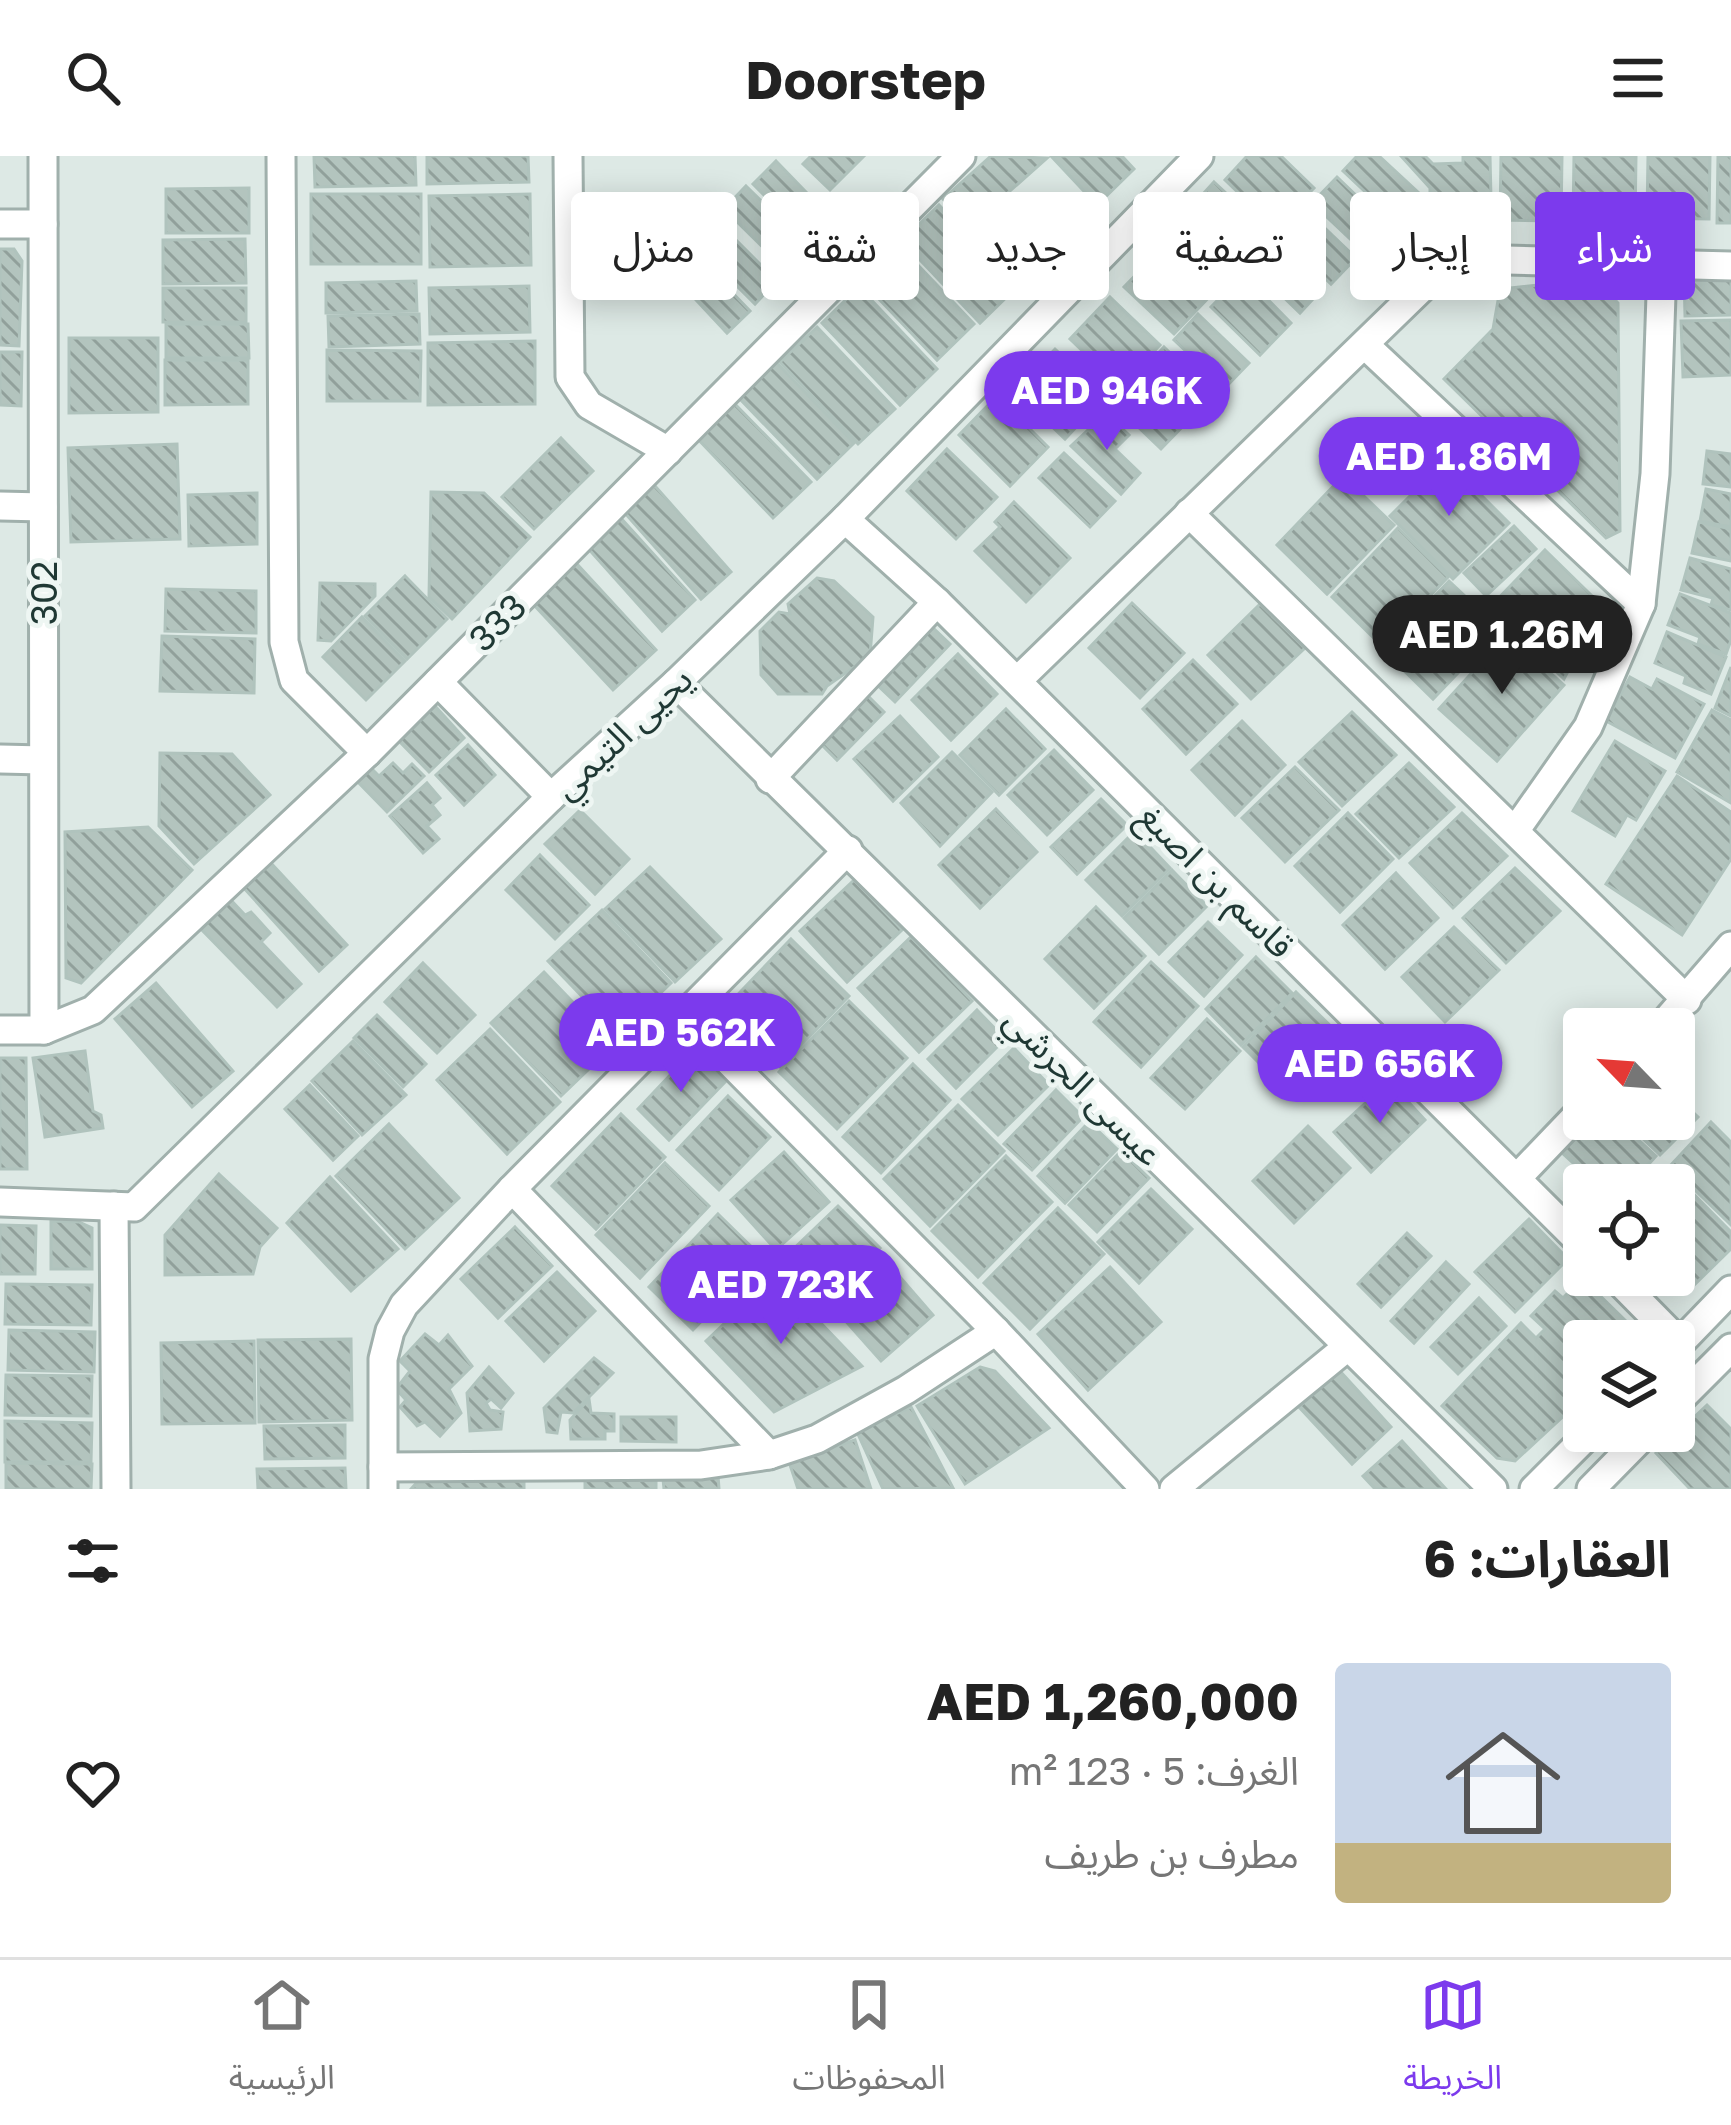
<!DOCTYPE html>
<html lang="ar">
<head>
<meta charset="utf-8">
<style>
  :root { --surface:#fff; --page:#f2f2f2; --text:#222; --muted:#767676; --line:#e0e0e0; --accent:#7c3aed }
  body { margin:0; font-family:"Golos Text","Noto Sans Arabic",sans-serif; background:var(--page); color:var(--text); direction:rtl; height:100vh; display:flex; flex-direction:column; font-size:45px; white-space:nowrap }
  * { box-sizing:border-box; margin:0 }
  p { font-size:39px; color:var(--muted) }
  .icon { flex:none; width:66px; height:66px; fill:none; stroke:currentColor; stroke-width:2; stroke-linecap:round; stroke-linejoin:round }
  .map { position:relative; height:1333px; overflow:hidden; direction:ltr }
  .drawer { display:flex; flex-direction:column; background:var(--surface); flex:1 }
  .drawer>* { flex:none }
  .top-card { position:absolute; left:36px; top:36px; width:1659px; height:108px; direction:rtl; display:flex; gap:24px }
  .needle { width:78px; rotate:295deg }
  .tools { position:absolute; left:1563px; top:852px; display:grid; gap:24px }
  .tools a { display:grid; place-items:center; width:132px; height:132px; border-radius:12px; background:var(--surface); box-shadow:0 6px 30px #0003; font-size:60px }
  .price { position:absolute; translate:-50% -102px; padding:0 27px; border-radius:42px; background:var(--accent); color:#fff; font-size:39px; line-height:78px; filter:drop-shadow(0 3px 6px #0008) }
  .price::after { content:''; position:absolute; left:50%; top:72px; width:36px; height:27px; margin-left:-18px; background:inherit; clip-path:polygon(0 0,100% 0,50% 100%) }
  .price.selected { background:#222; color:#fff }
  ul { padding:0; list-style:none }
  li { display:flex; align-items:center; gap:36px; height:300px; padding:0 60px }
  li+li { border-top:3px solid var(--line) }
  li span { display:grid; place-items:center; flex:none; width:336px; height:240px; border-radius:12px; color:#555 }
  li>.icon { margin-inline-start:auto }
  span .icon { width:144px; height:144px; fill:#fffc; stroke-width:1 }
  li b { font-size:51px }
  h2 { display:flex; justify-content:space-between; align-items:center; height:144px; padding:0 60px; font-size:51px }
  .chip { padding:0 42px; border-radius:12px; background:var(--surface); box-shadow:0 6px 30px #0003; font-size:42px; line-height:108px }
  .chip.selected { background:var(--accent); color:#fff }
  header { display:flex; justify-content:space-between; align-items:center; height:156px; padding:0 60px; background:var(--surface); font-size:54px; font-weight:700 }
  .dock { display:flex; justify-content:space-around; align-items:center; height:168px; border-top:3px solid var(--line); background:var(--surface); font-size:33px; color:var(--muted) }
  .dock a { display:grid; justify-items:center; gap:6px }
  .dock .selected { color:var(--accent) }
  .map>svg:first-child { display:block }
</style>
</head>
<body>
<header><svg class="icon" aria-label="menu" viewBox="0 0 24 24"><path d="M4 6h16M4 12h16M4 18h16"/></svg>Doorstep<svg class="icon" aria-label="search" viewBox="0 0 24 24"><circle cx="10" cy="10" r="6"/><path d="M15 15l6 6"/></svg></header>
<div class="map">
<svg width="1731" height="1333" viewBox="0 0 1731 1333">
  <defs>
    <pattern id="building-back-hatch" width="6" height="6" patternUnits="userSpaceOnUse" patternTransform="scale(3)"><rect width="6" height="6" fill="#b3c4be"/><path d="M-1 5l2 2M0 0l6 6M5-1l2 2" fill="none" stroke="#91a09b"/></pattern>
  </defs>
  <rect width="100%" height="100%" fill="#dde9e5"/>
  <g fill="url(#building-back-hatch)" stroke="#b0c3bd" stroke-width="3">
    <polygon points="314,0 415,0 416,29 315,31"/>
    <polygon points="427,0 528,0 529,26 427,28"/>
    <polygon points="811,0 864,0 830,34 803,8"/>
    <polygon points="991,0 1047,2 1001,43 1038,84 1007,113 943,43"/>
    <polygon points="1051,0 1122,0 1134,13 1097,49"/>
    <polygon points="1247,0 1281,0 1314,32 1275,72 1225,24"/>
    <polygon points="1357,0 1379,0 1419,37 1394,63 1343,15"/>
    <polygon points="1401,0 1425,0 1433,8 1463,7 1463,0 1490,0 1491,43 1430,45 1430,32"/>
    <polygon points="1501,0 1562,0 1561,65 1500,64"/>
    <polygon points="1574,0 1636,0 1635,66 1573,65"/>
    <polygon points="1648,0 1710,0 1709,63 1647,62"/>
    <polygon points="1718,0 1731,0 1731,67 1717,67"/>
    <polygon points="776,5 834,65 811,87 753,28"/>
    <polygon points="1337,21 1387,69 1363,95 1312,47"/>
    <polygon points="1214,26 1266,74 1245,96 1194,48"/>
    <polygon points="746,30 805,88 783,111 724,53"/>
    <polygon points="249,32 249,77 166,77 166,33"/>
    <rect x="311" y="38" width="110" height="70"/>
    <polygon points="530,38 531,109 430,111 429,40"/>
    <polygon points="939,49 1017,131 980,167 902,85"/>
    <polygon points="1193,49 1244,97 1219,123 1168,75"/>
    <polygon points="1305,53 1356,102 1331,128 1281,79"/>
    <polygon points="685,63 692,67 693,81 660,117 614,117 614,64"/>
    <polygon points="718,66 777,125 755,148 696,89"/>
    <polygon points="1274,82 1324,131 1300,157 1249,108"/>
    <polygon points="245,83 246,127 163,128 163,84"/>
    <polygon points="896,86 974,168 937,204 859,122"/>
    <polygon points="1165,89 1214,136 1174,178 1124,131"/>
    <polygon points="0,93 14,93 22,105 19,190 0,189"/>
    <polygon points="692,95 750,155 727,177 670,116"/>
    <polygon points="1243,118 1291,167 1260,199 1211,151"/>
    <polygon points="1684,118 1731,118 1731,159 1685,160"/>
    <polygon points="1596,123 1618,147 1620,375 1606,382 1444,223 1493,173 1500,133"/>
    <polygon points="416,125 417,155 326,157 326,127"/>
    <polygon points="529,130 530,176 430,178 429,132"/>
    <polygon points="859,131 937,213 900,249 822,167"/>
    <rect x="163" y="132" width="83" height="34"/>
    <polygon points="1110,141 1160,189 1120,231 1070,183"/>
    <polygon points="419,158 420,188 329,191 328,160"/>
    <polygon points="1198,158 1249,207 1225,232 1174,184"/>
    <polygon points="1731,164 1731,219 1683,221 1681,165"/>
    <polygon points="166,168 248,168 249,202 166,202"/>
    <polygon points="817,171 895,253 858,288 780,206"/>
    <polygon points="69,182 158,182 158,256 69,257"/>
    <polygon points="535,185 535,248 428,249 428,187"/>
    <polygon points="1164,191 1215,240 1190,265 1140,217"/>
    <polygon points="1055,193 1105,240 1065,283 1015,235"/>
    <polygon points="327,194 421,195 420,245 327,245"/>
    <polygon points="0,196 22,196 21,250 0,249"/>
    <polygon points="165,204 248,204 248,248 165,249"/>
    <polygon points="775,205 854,287 817,323 738,241"/>
    <polygon points="1135,219 1186,267 1161,293 1111,245"/>
    <polygon points="997,240 1048,291 1010,330 959,279"/>
    <polygon points="732,245 811,326 773,362 695,280"/>
    <polygon points="1106,257 1129,279 1115,293 1140,317 1121,338 1071,290"/>
    <polygon points="561,282 593,315 534,373 502,341"/>
    <polygon points="177,288 180,383 71,386 68,292"/>
    <polygon points="947,293 997,341 956,383 907,335"/>
    <polygon points="1707,295 1731,298 1731,331 1703,328"/>
    <polygon points="1064,297 1115,345 1090,371 1039,322"/>
    <polygon points="1446,304 1509,367 1453,423 1390,360"/>
    <polygon points="1343,320 1394,369 1327,438 1277,389"/>
    <polygon points="655,330 731,416 701,443 625,357"/>
    <polygon points="1706,333 1731,338 1731,371 1700,365"/>
    <polygon points="431,336 484,337 530,381 452,463 429,441"/>
    <polygon points="257,337 257,388 189,390 188,339"/>
    <polygon points="1014,346 1070,402 1026,446 975,395 1000,371 995,366"/>
    <polygon points="619,360 695,444 662,475 586,390"/>
    <polygon points="1699,366 1731,373 1731,405 1692,397"/>
    <polygon points="1514,370 1536,393 1486,440 1464,417"/>
    <polygon points="1398,372 1448,421 1382,490 1332,441"/>
    <polygon points="1545,394 1593,441 1600,453 1564,523 1490,451"/>
    <polygon points="1690,402 1731,413 1731,454 1711,449 1713,442 1681,434"/>
    <polygon points="577,408 656,494 613,534 534,449"/>
    <polygon points="405,420 447,463 407,503 365,460"/>
    <polygon points="817,422 834,425 873,461 870,500 827,530 822,538 778,538 761,519 760,475 779,456 790,458 788,448"/>
    <polygon points="1449,425 1500,473 1433,543 1383,494"/>
    <polygon points="320,427 375,428 375,440 331,485 318,484"/>
    <polygon points="166,433 256,435 256,477 165,475"/>
    <polygon points="1680,438 1731,457 1731,484 1726,498 1698,488 1700,481 1668,469"/>
    <polygon points="1132,447 1184,497 1140,542 1089,492"/>
    <polygon points="1260,448 1305,492 1251,543 1208,499"/>
    <polygon points="362,461 405,505 366,544 323,501"/>
    <polygon points="929,468 950,488 895,546 874,526"/>
    <polygon points="1667,476 1726,501 1711,538 1684,527 1686,520 1655,507"/>
    <polygon points="1507,478 1564,529 1497,605 1439,553"/>
    <polygon points="162,480 255,483 254,537 160,535"/>
    <polygon points="958,498 997,538 951,584 912,544"/>
    <polygon points="1193,504 1237,548 1186,598 1143,553"/>
    <polygon points="1731,511 1731,560 1715,552"/>
    <polygon points="1630,521 1652,533 1657,523 1704,548 1675,602 1606,565"/>
    <polygon points="862,534 884,556 837,604 815,582"/>
    <polygon points="435,550 464,582 429,616 399,585"/>
    <polygon points="1006,553 1045,593 999,639 960,599"/>
    <polygon points="1712,554 1731,564 1731,647 1677,616"/>
    <polygon points="1352,556 1396,599 1342,650 1299,606"/>
    <polygon points="900,560 938,601 893,645 854,603"/>
    <polygon points="1242,565 1285,609 1235,659 1192,614"/>
    <polygon points="1615,585 1665,615 1636,664 1627,659 1615,680 1573,655"/>
    <polygon points="468,589 495,619 464,649 436,619"/>
    <polygon points="1054,594 1093,634 1047,679 1008,639"/>
    <polygon points="952,596 992,636 940,690 901,647"/>
    <polygon points="160,597 232,598 270,639 194,708 159,670"/>
    <polygon points="393,607 403,617 412,608 424,620 387,656 357,625 371,612 379,620"/>
    <polygon points="1409,607 1454,651 1399,702 1356,658"/>
    <polygon points="1295,611 1339,654 1285,706 1242,662"/>
    <polygon points="1677,620 1731,656 1731,703 1682,779 1606,728"/>
    <polygon points="427,627 440,642 432,649 440,659 427,670 439,683 423,697 390,660"/>
    <polygon points="1101,643 1127,669 1077,718 1051,691"/>
    <polygon points="996,653 1037,696 980,752 939,709"/>
    <polygon points="580,654 629,703 595,738 545,688"/>
    <polygon points="1348,657 1393,703 1340,756 1295,710"/>
    <polygon points="1462,657 1507,700 1453,752 1410,707"/>
    <polygon points="148,671 192,714 81,827 66,822 65,676"/>
    <polygon points="1135,675 1170,712 1122,760 1086,724"/>
    <polygon points="540,699 589,749 555,783 506,734"/>
    <polygon points="270,706 347,789 319,815 243,731"/>
    <polygon points="650,711 721,783 675,826 605,753"/>
    <polygon points="1515,712 1560,755 1506,807 1463,762"/>
    <polygon points="1172,714 1207,750 1159,798 1124,762"/>
    <polygon points="1396,717 1438,762 1385,813 1343,769"/>
    <polygon points="854,724 902,774 847,826 800,775"/>
    <polygon points="229,742 245,759 251,756 270,777 261,786 301,828 277,851 199,771"/>
    <polygon points="1096,751 1145,800 1094,852 1045,803"/>
    <polygon points="602,754 671,827 618,878 548,805"/>
    <polygon points="1208,766 1242,799 1204,840 1169,806"/>
    <polygon points="1454,771 1499,814 1445,866 1402,821"/>
    <polygon points="911,781 972,845 919,896 858,832"/>
    <polygon points="791,783 849,840 780,911 722,855"/>
    <polygon points="1256,801 1292,837 1241,889 1206,853"/>
    <polygon points="1151,806 1198,850 1141,911 1094,866"/>
    <polygon points="423,807 475,859 437,897 385,846"/>
    <polygon points="544,816 614,889 561,940 491,867"/>
    <polygon points="156,827 233,915 192,951 115,863"/>
    <polygon points="1296,836 1347,886 1293,941 1243,891"/>
    <polygon points="849,845 907,902 837,973 779,916"/>
    <polygon points="977,854 1005,883 956,932 928,903"/>
    <polygon points="377,859 426,908 403,931 354,882"/>
    <polygon points="1207,863 1240,895 1185,953 1151,922"/>
    <polygon points="490,873 560,946 507,998 437,924"/>
    <polygon points="353,885 406,939 362,979 312,925"/>
    <polygon points="1014,892 1049,929 998,979 962,943"/>
    <polygon points="85,895 93,955 101,959 103,972 45,981 33,902"/>
    <polygon points="693,895 725,926 669,984 638,953"/>
    <polygon points="0,902 26,902 27,1013 0,1013"/>
    <polygon points="913,908 950,944 881,1017 843,981"/>
    <polygon points="1389,925 1425,964 1371,1016 1334,976"/>
    <polygon points="310,929 358,980 333,1004 285,953"/>
    <polygon points="1056,934 1083,961 1032,1014 1004,988"/>
    <polygon points="1674,938 1698,961 1660,999 1622,963 1674,963"/>
    <polygon points="728,940 770,981 719,1034 677,994"/>
    <polygon points="958,949 1004,995 930,1070 884,1023"/>
    <polygon points="621,958 665,1001 596,1073 552,1030"/>
    <polygon points="1591,963 1616,963 1656,1000 1630,1029 1597,1029 1561,996"/>
    <polygon points="1089,966 1117,993 1065,1047 1038,1020"/>
    <polygon points="1711,966 1731,986 1731,1069 1670,1010"/>
    <polygon points="389,968 459,1042 405,1093 336,1020"/>
    <polygon points="1308,970 1350,1012 1294,1067 1253,1025"/>
    <polygon points="1121,995 1149,1022 1097,1076 1069,1049"/>
    <polygon points="784,996 829,1046 776,1094 731,1044"/>
    <polygon points="1006,1000 1052,1046 978,1121 932,1075"/>
    <polygon points="665,1007 709,1050 640,1122 596,1079"/>
    <polygon points="1667,1011 1731,1076 1731,1093 1690,1133 1674,1116 1674,1029 1648,1029"/>
    <polygon points="219,1018 277,1072 260,1091 253,1118 165,1119 165,1079"/>
    <polygon points="330,1021 398,1093 351,1135 287,1067"/>
    <polygon points="1151,1033 1192,1073 1139,1127 1098,1086"/>
    <polygon points="838,1050 880,1092 826,1146 784,1102"/>
    <polygon points="1058,1052 1104,1098 1030,1173 984,1127"/>
    <polygon points="718,1058 763,1102 693,1174 649,1131"/>
    <polygon points="1529,1063 1568,1103 1515,1156 1475,1116"/>
    <polygon points="51,1065 79,1066 92,1072 92,1113 51,1113"/>
    <polygon points="0,1069 36,1070 35,1118 0,1118"/>
    <polygon points="515,1071 552,1110 498,1162 461,1123"/>
    <polygon points="1407,1077 1431,1100 1381,1151 1358,1128"/>
    <polygon points="887,1106 933,1159 881,1205 835,1153"/>
    <polygon points="1446,1106 1469,1128 1414,1187 1391,1165"/>
    <polygon points="1110,1111 1161,1166 1088,1234 1038,1178"/>
    <polygon points="557,1116 595,1155 544,1205 506,1165"/>
    <polygon points="775,1119 862,1210 774,1256 706,1185"/>
    <polygon points="1582,1122 1635,1174 1636,1185 1584,1185 1584,1241 1515,1305 1497,1302 1442,1250 1521,1167 1536,1182 1545,1173 1531,1160 1555,1135 1563,1142"/>
    <polygon points="6,1128 92,1129 91,1169 5,1168"/>
    <polygon points="1479,1142 1506,1170 1458,1218 1431,1191"/>
    <polygon points="9,1174 95,1176 94,1216 8,1214"/>
    <polygon points="425,1178 439,1189 448,1179 472,1210 449,1233 461,1257 440,1280 425,1266 417,1270 400,1251 406,1244 396,1233 410,1215 400,1205"/>
    <polygon points="351,1183 352,1264 259,1266 258,1184"/>
    <polygon points="254,1185 255,1267 162,1268 161,1187"/>
    <polygon points="594,1202 613,1217 573,1257 561,1256 557,1277 547,1276 544,1252"/>
    <polygon points="489,1211 513,1237 501,1252 491,1243 486,1247 490,1254 503,1256 501,1273 470,1275 467,1237"/>
    <polygon points="980,1211 995,1215 1049,1272 965,1328 917,1250"/>
    <polygon points="1339,1214 1391,1271 1352,1308 1299,1251"/>
    <polygon points="6,1219 92,1220 91,1260 5,1259"/>
    <polygon points="589,1243 591,1257 614,1258 614,1275 605,1275 605,1283 571,1283 570,1264"/>
    <polygon points="1707,1249 1731,1273 1731,1333 1690,1333 1656,1297"/>
    <polygon points="911,1251 953,1332 883,1333 857,1276"/>
    <polygon points="621,1261 676,1261 676,1286 621,1285"/>
    <polygon points="5,1265 92,1267 91,1306 5,1306"/>
    <polygon points="345,1269 345,1302 265,1303 264,1270"/>
    <polygon points="855,1284 871,1333 798,1333 789,1306"/>
    <polygon points="1402,1285 1446,1333 1375,1333 1363,1320"/>
    <polygon points="6,1307 92,1308 91,1333 6,1333"/>
    <polygon points="345,1312 346,1333 258,1333 257,1313"/>
    <polygon points="718,1319 719,1333 664,1333 663,1323"/>
    <polygon points="585,1323 656,1325 656,1333 585,1333"/>
    <polygon points="419,1324 524,1325 524,1333 411,1333"/>
  </g>
  <g fill="none" stroke-linecap="round" stroke-linejoin="round">
    <defs>
      <g id="minor">
        <polyline points="43,0 44,874"/>
        <polyline points="281,0 284,486 294,524 367,597"/>
        <polyline points="568,0 570,221 589,249 668,295"/>
        <polyline points="0,68 43,68"/>
        <polyline points="1365,189 1641,448"/>
        <polyline points="0,350 43,351"/>
        <polyline points="1189,357 1687,844"/>
        <polyline points="845,363 937,446 1584,1090"/>
        <polyline points="1017,525 1433,121 1469,103 1731,110"/>
        <polyline points="438,526 551,641"/>
        <polyline points="676,527 1493,1333"/>
        <polyline points="0,603 43,604"/>
        <polyline points="770,623 937,446"/>
        <polyline points="1515,675 1588,571 1641,448 1655,318 1662,109"/>
        <polyline points="684,860 996,1175 1145,1333"/>
        <polyline points="1659,873 1731,790"/>
        <polyline points="0,874 44,874 93,854 367,597 961,0"/>
        <polyline points="1517,1022 1584,952"/>
        <polyline points="512,1033 769,1299"/>
        <polyline points="0,1046 134,1051 551,641 676,527 845,363 1199,0"/>
        <polyline points="114,1050 116,1333"/>
        <polyline points="1613,1119 1680,1187"/>
        <polyline points="1674,1193 1731,1134"/>
        <polyline points="1674,1249 1731,1192"/>
        <polyline points="383,1311 701,1309 769,1299 817,1283 906,1234 996,1175"/>
        <polyline points="383,1333 383,1203 390,1175 404,1149 512,1033 848,694"/>
        <polyline points="1174,1333 1346,1192"/>
        <polyline points="1534,1333 1592,1275"/>
        <polyline points="1591,1333 1648,1275"/>
      </g>
    </defs>
    <use href="#minor" stroke="#a0b0ac" stroke-width="33"/>
    <use href="#minor" stroke="#fff" stroke-width="27"/>
  </g>
  <g text-anchor="middle" dominant-baseline="central" stroke-width="10" stroke-linejoin="round" paint-order="stroke">
    <g font-size="36" fill="#1f3834" stroke="#eef6f3">
      <text transform="translate(43 437) rotate(-90)">302</text>
      <text transform="translate(497 466) rotate(-45)">333</text>
      <text transform="translate(622 576) rotate(-43)">يحيى التيمي</text>
      <text transform="translate(1217 724) rotate(45)">قاسم بن اصبغ</text>
      <text transform="translate(1084 930) rotate(45)">عيسى الجرشي</text>
    </g>
  </g>
</svg>
<div class="tools">
<a><svg class="needle" viewBox="-14 -14 28 28"><path d="M0-13l5 13h-10z" fill="#e53935"/><path d="M0 13l5-13h-10z" fill="#767676"/></svg></a>
<a><svg class="icon" aria-label="locate" viewBox="0 0 24 24"><circle cx="12" cy="12" r="6"/><path d="M12 2v4M12 18v4M2 12h4M18 12h4"/></svg></a>
<a><svg class="icon" aria-label="layers" viewBox="0 0 24 24"><path d="M12 4l9 5-9 5-9-5zM3 14l9 5 9-5"/></svg></a>
</div>
<b class="price" style="left:1107px;top:297px">AED 946K</b>
<b class="price" style="left:1449px;top:363px">AED 1.86M</b>
<b class="price selected" style="left:1502px;top:541px">AED 1.26M</b>
<b class="price" style="left:681px;top:939px">AED 562K</b>
<b class="price" style="left:1380px;top:970px">AED 656K</b>
<b class="price" style="left:781px;top:1191px">AED 723K</b>
<div class="top-card">
<a class="chip selected">شراء</a>
<a class="chip">إيجار</a>
<a class="chip">تصفية</a>
<a class="chip">جديد</a>
<a class="chip">شقة</a>
<a class="chip">منزل</a>
</div>
</div>
<section class="drawer">
<h2>العقارات: 6<svg class="icon" aria-label="filters" viewBox="0 0 24 24"><path d="M4 7h16M4 17h16"/><circle cx="9" cy="7" r="2"/><circle cx="15" cy="17" r="2"/></svg></h2>
<ul>
<li><span style="background:linear-gradient(#c9d6e8 75%,#c2b280 0)"><svg class="icon" aria-label="home" viewBox="0 0 24 24"><path d="M3 11l9-7 9 7M6 9v11h12V9"/></svg></span><div><b>AED 1,260,000</b><p>الغرف: 5 · 123 m²</p><p>مطرف بن طريف</p></div><svg class="icon" aria-label="heart" viewBox="0 0 24 24"><path d="M12 20l-8-8c-3-5 5-10 8-4 3-6 11-1 8 4z"/></svg></li>
</ul>
</section>
<nav class="dock">
<a class="selected"><svg class="icon" aria-label="map" viewBox="0 0 24 24"><path d="M3 6l6-2 6 2 6-2v14l-6 2-6-2-6 2zM9 4v14M15 6v14"/></svg>الخريطة</a>
<a><svg class="icon" aria-label="saved" viewBox="0 0 24 24"><path d="M7 4h10v16l-5-4-5 4z"/></svg>المحفوظات</a>
<a><svg class="icon" aria-label="home" viewBox="0 0 24 24"><path d="M3 11l9-7 9 7M6 9v11h12V9"/></svg>الرئيسية</a>
</nav>
</body>
</html>
